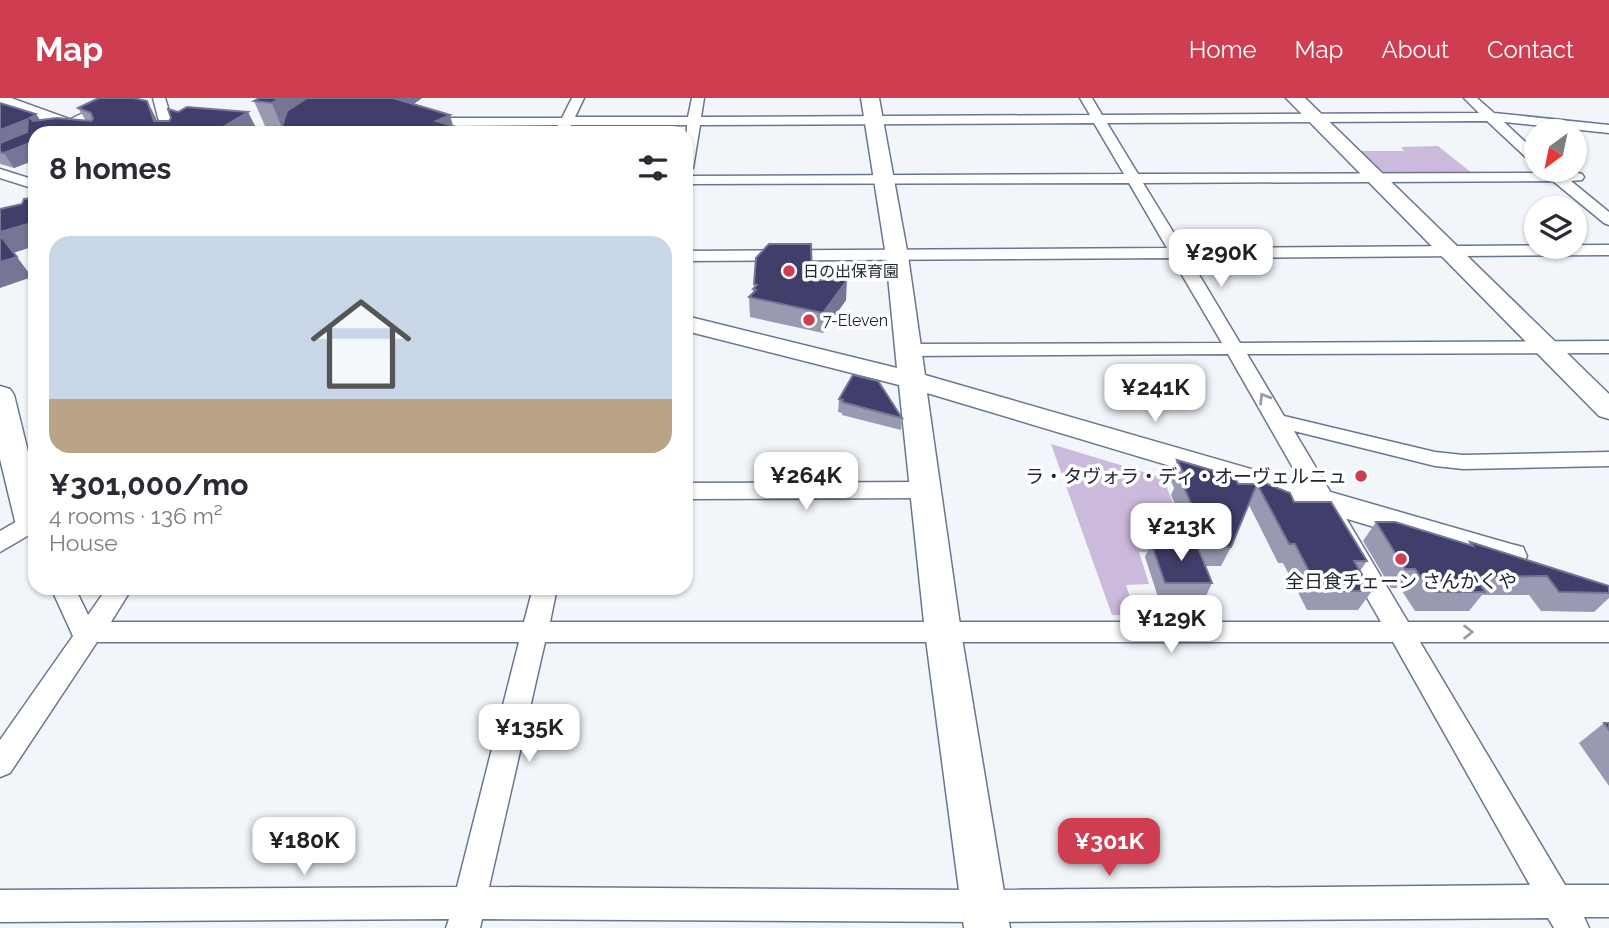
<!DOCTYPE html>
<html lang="en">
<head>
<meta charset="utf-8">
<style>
  :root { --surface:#fff; --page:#f7f7f7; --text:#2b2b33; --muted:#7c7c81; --accent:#ce3e50 }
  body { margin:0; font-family:Raleway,"Noto Sans JP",sans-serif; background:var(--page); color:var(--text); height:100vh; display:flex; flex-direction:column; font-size:26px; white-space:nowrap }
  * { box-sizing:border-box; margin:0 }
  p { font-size:23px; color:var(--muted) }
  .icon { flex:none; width:38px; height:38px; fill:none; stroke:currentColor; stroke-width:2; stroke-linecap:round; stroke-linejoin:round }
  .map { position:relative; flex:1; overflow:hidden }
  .details { position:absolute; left:28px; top:28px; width:665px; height:469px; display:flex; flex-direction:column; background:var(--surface); border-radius:21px; box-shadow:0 2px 5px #0004 }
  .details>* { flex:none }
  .needle { width:46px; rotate:213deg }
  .controls { position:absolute; left:1524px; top:21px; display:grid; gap:14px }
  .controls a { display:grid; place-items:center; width:63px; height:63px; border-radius:50%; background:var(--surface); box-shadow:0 2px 5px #0004; font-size:35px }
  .price { position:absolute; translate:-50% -60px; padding:0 16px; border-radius:14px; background:#fff; color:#222; font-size:23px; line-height:46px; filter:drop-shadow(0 2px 4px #0008) }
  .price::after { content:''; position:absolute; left:50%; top:42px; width:21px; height:16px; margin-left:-10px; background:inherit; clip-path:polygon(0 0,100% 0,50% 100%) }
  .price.selected { background:var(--accent); color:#fff }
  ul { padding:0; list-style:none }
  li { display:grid; align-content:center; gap:14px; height:371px; padding:0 21px }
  li span { display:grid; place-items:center; height:217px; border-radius:21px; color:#555 }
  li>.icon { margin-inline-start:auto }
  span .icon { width:126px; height:126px; fill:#fffc; stroke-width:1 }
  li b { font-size:30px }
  h2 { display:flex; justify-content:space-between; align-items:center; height:84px; padding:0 21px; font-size:30px }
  header { display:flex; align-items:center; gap:42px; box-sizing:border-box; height:98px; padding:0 35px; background:var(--accent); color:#fff }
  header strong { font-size:33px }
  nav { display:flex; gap:38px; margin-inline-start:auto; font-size:24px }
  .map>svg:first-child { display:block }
</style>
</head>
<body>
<header>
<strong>Map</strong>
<nav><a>Home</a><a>Map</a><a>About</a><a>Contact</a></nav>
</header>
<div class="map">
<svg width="1609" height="830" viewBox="0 0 1609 830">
  <rect width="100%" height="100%" fill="#f2f6fb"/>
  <g fill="#ccbadd">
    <polygon points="1438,48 1472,75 1382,76 1359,53 1404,53 1401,49"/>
    <polygon points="1051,346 1163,380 1193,455 1139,454 1149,486 1126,487 1136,517 1112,517"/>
  </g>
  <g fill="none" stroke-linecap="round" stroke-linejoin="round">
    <defs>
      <g id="street">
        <polygon points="114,0 130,0 60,35 42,35"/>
        <polygon points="153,0 165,0 176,35 162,35"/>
        <path d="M572,0H584L575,19H688L692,0H704L701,19L1090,17L1080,0H1092L1102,17L1479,15L1464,0H1477L1494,15L1609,27V35L1504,24L1536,54V65L1531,64L1487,23L1107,25L1138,76L1545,75L1547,72C1555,72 1574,74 1582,76L1584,79L1582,82L1571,83L1609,114V127L1604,125L1553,83L1143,85L1183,150L1609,147V157L1189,160L1240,245L1609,243V255L1247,256L1284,318L1435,354L1463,357L1609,354V368L1463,371L1435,368L1294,333L1408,524H1609V544H1420L1565,787H1609V819H1584L1589,830H1554L1548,820L984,824L482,821L480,830H446L449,821L0,824V792L457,789L519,544H97L10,675L0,679V642L73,538L51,490H75L88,517L107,490H132L111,524H524L533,490H557L550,524H1381L1228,256L908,258L899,252L908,246L1222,245L1172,160L686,163V153L1167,150L1129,85L686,86V78L1124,76L1094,25L700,27L693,70L686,74L687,27H571L568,35H554L558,27L450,28L443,24L450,20H562ZM545,544H1393L1530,787L984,792L489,789Z"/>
        <polygon points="0,71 35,82 35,91 0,80"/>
        <polygon points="925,384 933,387 936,392 933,397 925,400 686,401 686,385"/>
        <polygon points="31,415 35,416 35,438 29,437 0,454 0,433"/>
      </g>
      <g id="secondary">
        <polygon points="0,0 11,0 97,31 99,35 73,35 0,8"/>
        <polygon points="861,0 879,0 908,158 925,277 1511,446 1523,449 1527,458 1523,467 1511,470 927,295 961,534 1010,830 964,830 925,534 899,287 686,233 686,218 897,270 886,158"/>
        <polygon points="1286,0 1305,0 1609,296 1609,321 1599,318"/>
        <polygon points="0,288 10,291 14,297 35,382 35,433 20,431 15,423 0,361"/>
      </g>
    </defs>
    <use href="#street" stroke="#68778f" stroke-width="3"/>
    <use href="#secondary" stroke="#68778f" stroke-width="3"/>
    <use href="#street" fill="#fff" fill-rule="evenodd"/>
    <use href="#secondary" fill="#fff" fill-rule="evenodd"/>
  </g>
  <g fill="#999ab2">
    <polygon points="422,0 413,6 282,29 265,28 254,3"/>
    <polygon points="0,5 36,16 40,22 86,23 78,10 155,18 157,23 169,23 178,14 248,14 255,28 244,35 35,35 35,62 14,70 0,66"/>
    <polygon points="756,160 812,182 846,202 823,235 750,219 749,199 753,195 753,191 754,189"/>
    <polygon points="839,301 902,320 901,332 842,317 842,315 838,314"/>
    <polygon points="1177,362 1238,386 1253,386 1255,381 1294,404 1367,463 1360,473 1372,493 1358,512 1307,512 1283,465 1278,465 1249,407 1231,449 1221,468 1205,468 1212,485 1205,500 1158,499 1145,459 1151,445 1191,445 1171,397 1174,390 1170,381"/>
    <polygon points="1376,424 1468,447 1470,444 1609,488 1609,500 1594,514 1541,513 1529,497 1482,497 1469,513 1415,513 1400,490 1391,490 1363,443"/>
    <polygon points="1604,625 1609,625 1609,688 1579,645"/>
  </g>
  <g fill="#757596">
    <polygon points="279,0 324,0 282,30 272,5"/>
    <polygon points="384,0 422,0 392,22"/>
    <polygon points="147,3 155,18 160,32 154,23"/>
    <polygon points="248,14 255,28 244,35 213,35"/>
    <polygon points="36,16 45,30 39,34 30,20"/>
    <polygon points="450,17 455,35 436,23"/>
    <polygon points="28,21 37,35 0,50 0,32"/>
    <polygon points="136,29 139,35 121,35"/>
    <polygon points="32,44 35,50 35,62 14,70 4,55"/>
    <polygon points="35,124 35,148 13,155 0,137 0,134"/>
    <polygon points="17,159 32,179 0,190 0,164"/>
    <polygon points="847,182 846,202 823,235 823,215"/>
  </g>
  <g fill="#403e6a" stroke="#757596" stroke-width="2">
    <polygon points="99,0 133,0 147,3 154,23 169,23 171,20 168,11 178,14 187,9 248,14 213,35 169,35 165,32 136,29 121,35 35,35 35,45 32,44 4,55 0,54 0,45 27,34 28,21 0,32 0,5 36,16 30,20 33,23 57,20 91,23 93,21 91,15 78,10"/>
    <polygon points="259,0 279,0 272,5 254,3"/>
    <polygon points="307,0 393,0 450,17 436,23 477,35 280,35 287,13"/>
    <polygon points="33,100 35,102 35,124 0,134 0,111 22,106 24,101"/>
    <polygon points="0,137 17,159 0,164"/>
    <polygon points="769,146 811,146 812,182 847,182 823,215 749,199 756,192 753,191 757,187 754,186 756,160"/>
    <polygon points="853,277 878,283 902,320 842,304 843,302 839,301"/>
    <polygon points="1177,362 1235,379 1238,386 1257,386 1255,381 1290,395 1294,404 1331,404 1367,463 1354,463 1372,493 1319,493 1295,446 1289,446 1257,386 1231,449 1210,449 1179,378 1185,378"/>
    <polygon points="1376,424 1395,424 1473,448 1470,444 1609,488 1609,495 1559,494 1547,478 1475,479 1485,494 1431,494 1415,471 1405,471"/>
    <polygon points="1151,445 1196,445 1212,485 1165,485"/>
    <polygon points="1604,625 1609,625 1609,632"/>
  </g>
  <defs><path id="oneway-chevron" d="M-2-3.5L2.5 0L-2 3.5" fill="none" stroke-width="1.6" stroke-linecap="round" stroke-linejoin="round" transform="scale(1.75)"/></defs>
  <g stroke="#9b9da2">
    <use href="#oneway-chevron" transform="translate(1264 300) rotate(-121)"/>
    <use href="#oneway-chevron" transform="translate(1468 534)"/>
  </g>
  <g fill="#ce3e50" stroke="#fff" stroke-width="2.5">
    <circle cx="789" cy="173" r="7"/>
    <circle cx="809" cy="222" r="7"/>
    <circle cx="1361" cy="378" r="7"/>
    <circle cx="1401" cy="461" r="7"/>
  </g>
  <g text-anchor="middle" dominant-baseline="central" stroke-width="7" stroke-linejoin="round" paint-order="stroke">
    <g font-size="16" fill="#202630" stroke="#fff" text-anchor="start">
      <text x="803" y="173">日の出保育園</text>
      <text x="823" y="222">7-Eleven</text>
    </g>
    <g font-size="19" fill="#202630" stroke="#fff" text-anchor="end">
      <text x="1347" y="378">ラ・タヴォラ・ディ・オーヴェルニュ</text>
      <text x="1401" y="483" text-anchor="middle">全日食チェーン さんかくや</text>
    </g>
  </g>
</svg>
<div class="controls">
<a><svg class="needle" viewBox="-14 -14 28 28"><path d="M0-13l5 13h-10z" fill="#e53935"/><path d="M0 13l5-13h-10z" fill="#7c7c81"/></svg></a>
<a><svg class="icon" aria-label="layers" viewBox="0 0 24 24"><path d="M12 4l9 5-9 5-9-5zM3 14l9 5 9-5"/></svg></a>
</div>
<b class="price" style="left:1221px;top:191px">¥290K</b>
<b class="price" style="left:1155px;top:326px">¥241K</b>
<b class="price" style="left:806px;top:414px">¥264K</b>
<b class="price" style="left:1181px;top:465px">¥213K</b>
<b class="price" style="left:1171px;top:557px">¥129K</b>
<b class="price" style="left:529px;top:666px">¥135K</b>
<b class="price" style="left:304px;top:779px">¥180K</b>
<b class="price selected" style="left:1109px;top:780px">¥301K</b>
<section class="details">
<h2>8 homes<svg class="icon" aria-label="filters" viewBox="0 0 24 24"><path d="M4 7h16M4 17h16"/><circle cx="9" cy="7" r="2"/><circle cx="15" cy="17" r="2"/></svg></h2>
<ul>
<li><span style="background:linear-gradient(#c9d6e8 75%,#b9a48a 0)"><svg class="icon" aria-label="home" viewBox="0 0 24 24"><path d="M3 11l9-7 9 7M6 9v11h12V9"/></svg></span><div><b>¥301,000/mo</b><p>4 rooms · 136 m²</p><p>House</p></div></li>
</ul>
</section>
</div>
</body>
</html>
